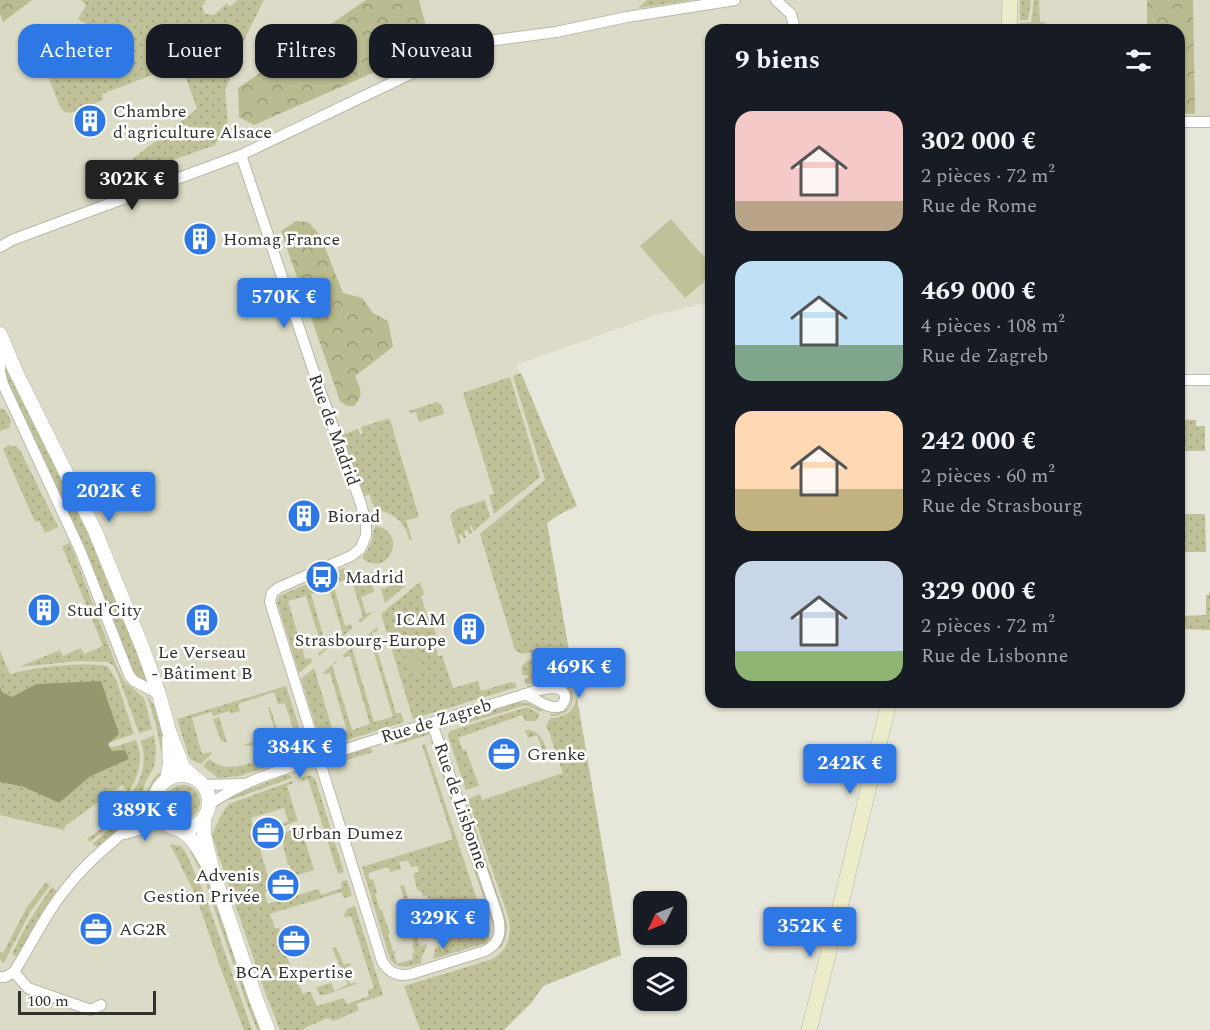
<!DOCTYPE html>
<html lang="fr">
<head>
<meta charset="utf-8">
<style>
  :root { --surface:#171b24; --page:#242831; --text:#f1f3f6; --muted:#9ea1a6; --accent:#2d78e4 }
  body { margin:0; font-family:Spectral,serif; background:var(--page); color:var(--text); height:100vh; display:flex; flex-direction:column; font-size:22px; white-space:nowrap }
  * { box-sizing:border-box; margin:0 }
  p { font-size:20px; color:var(--muted) }
  .icon { flex:none; width:33px; height:33px; fill:none; stroke:currentColor; stroke-width:2; stroke-linecap:round; stroke-linejoin:round }
  .map { position:relative; flex:1; overflow:hidden }
  .sheet { position:absolute; left:705px; top:24px; width:480px; height:684px; display:flex; flex-direction:column; background:var(--surface); border-radius:18px; box-shadow:0 2px 4px #0004 }
  .sheet>* { flex:none }
  .top-card { position:absolute; left:18px; top:24px; width:570px; height:54px; display:flex; gap:12px }
  .needle { width:39px; rotate:227deg }
  .controls { position:absolute; left:633px; top:891px; display:grid; gap:12px }
  .controls a { display:grid; place-items:center; width:54px; height:54px; border-radius:12px; background:var(--surface); box-shadow:0 2px 4px #0004; font-size:30px }
  .scale { position:absolute; left:18px; bottom:15px; width:138px; box-sizing:border-box; padding-left:6px; border:3px solid #32332e; border-top:0; font-size:16px; line-height:21px; white-space:nowrap; color:#32332e; -webkit-text-stroke:4px #fff; paint-order:stroke }
  .price { position:absolute; translate:-50% -51px; padding:0 14px; border-radius:6px; background:var(--accent); color:#fff; font-size:20px; line-height:39px; filter:drop-shadow(0 2px 3px #0008) }
  .price::after { content:''; position:absolute; left:50%; top:36px; width:18px; height:14px; margin-left:-9px; background:inherit; clip-path:polygon(0 0,100% 0,50% 100%) }
  .price.on { background:#222; color:#fff }
  ul { padding:0; list-style:none }
  li { display:flex; align-items:center; gap:18px; height:150px; padding:0 30px }
  li span { display:grid; place-items:center; flex:none; width:168px; height:120px; border-radius:18px; color:#555 }
  li>.icon { margin-inline-start:auto }
  span .icon { width:72px; height:72px; fill:#fffc; stroke-width:1 }
  li b { font-size:26px }
  h2 { display:flex; justify-content:space-between; align-items:center; height:72px; padding:0 30px; font-size:26px }
  .chip { padding:0 21px; border-radius:18px; background:var(--surface); box-shadow:0 2px 4px #0004; font-size:21px; line-height:54px }
  .chip.on { background:var(--accent); color:#fff }
  .map>svg:first-child { display:block }
</style>
</head>
<body>
<div class="map">
<svg width="1210" height="1030" viewBox="0 0 1210 1030">
  <defs>
    <pattern id="grass-dots" width="8" height="8" patternUnits="userSpaceOnUse" patternTransform="scale(1.5)"><rect width="8" height="8" fill="#c0c198"/><path d="M2 2h.1M6 6h.1" fill="none" stroke="#a5a683" stroke-width="1.8" stroke-linecap="round"/></pattern>
    <pattern id="forest-crowns" width="20" height="18" patternUnits="userSpaceOnUse" patternTransform="scale(1.5)"><rect width="20" height="18" fill="#babb90"/><path d="M2 6a3 3 0 1 1 6 0M12 15a3 3 0 1 1 6 0" fill="none" stroke="#989976"/></pattern>
  </defs>
  <rect width="100%" height="100%" fill="#e6e6da"/>
  <polygon fill="#dbdbc7" points="0,0 1210,0 1210,125 1179,126 1179,30 711,30 711,302 653,316 516,365 577,506 560,514 547,523 621,955 543,986 532,1002 504,1030 0,1030"/>
  <g fill="url(#grass-dots)">
    <polygon points="81,0 206,0 202,7 205,14 214,15 227,3 229,7 238,0 264,0 246,36 225,91 228,121 215,145 95,188 197,109 181,64 102,94 103,100 70,113 65,112 60,107 42,60 73,37 66,28 68,26 85,36 91,27 78,19 86,5"/>
    <polygon points="647,0 693,0 638,8"/>
    <polygon points="1020,0 1031,0 1028,20 1020,20"/>
    <polygon points="1034,0 1039,0 1040,22 1045,22 1046,28 1132,29 1020,30 1020,23 1031,22"/>
    <polygon points="3,361 81,515 118,600 150,686 138,680 130,672 5,384"/>
    <path d="M521,373L577,506L560,514L547,523L621,955L543,986L532,1002L504,1030H420L404,986L490,960C507,952 512,937 509,919L468,799L480,794L482,800L563,773L549,732L546,726L550,718C575,719 587,692 564,679L565,674H562L561,678H553L526,685L524,679L528,677L527,675L523,676C519,666 523,663 532,659L530,652L522,654L515,650L480,534L545,480L513,376Z"/>
    <polygon points="510,377 540,477 494,514 489,495 494,494 463,393"/>
    <polygon points="437,402 442,406 444,414 419,422 416,412 410,413 409,411"/>
    <polygon points="0,408 6,411 11,421 9,428 0,431"/>
    <path d="M387,419L390,420L419,517L406,520L412,540H409C407,527 398,516 385,512C381,510 378,511 376,508C372,505 371,499 370,495L364,496L341,435L358,429L361,435L363,433L361,427Z"/>
    <polygon points="1179,419 1196,420 1196,426 1205,426 1205,451 1179,451"/>
    <polygon points="9,445 17,447 21,452 58,527 45,533 39,521 35,522 3,449"/>
    <polygon points="485,500 490,517 474,531 471,525 470,527 472,533 469,534 467,529 464,532 466,537 464,539 461,534 459,536 461,542 458,544 450,515 457,509"/>
    <polygon points="1179,514 1205,514 1206,552 1179,552"/>
    <path d="M376,526C410,533 387,580 362,558C366,552 370,547 372,540C373,534 372,531 376,526Z"/>
    <polygon points="70,543 118,670 125,682 144,698 152,729 139,733 115,667 108,662 79,661 19,667 60,650 63,656 81,648 84,654 103,646 62,546"/>
    <path d="M343,568C353,570 358,577 370,579L374,592L361,597L366,614L373,612L360,623L358,620L363,617L351,578L333,584L345,626L351,624L352,629L339,639L338,636L343,634L329,588L311,594L326,645H332L319,656L318,653L323,650L306,596L288,601L305,659L311,658L312,662L299,673L277,602L279,596Z"/>
    <polygon points="402,574 405,586 385,603 381,589 386,588"/>
    <polygon points="420,582 424,594 421,597 428,618 431,618 437,638 433,639 438,656 442,655 453,688 478,681 481,691 512,682 516,684 517,687 413,719 381,614"/>
    <polygon points="1209,592 1210,592 1210,630 1179,629 1179,616 1206,615 1206,595 1209,595"/>
    <polygon points="377,627 378,631 372,633 396,713 401,713 404,722 328,746 323,743 318,730 317,730 301,679 314,668 334,735 347,731 330,673 324,674 323,673 336,661 337,663 332,665 352,730 370,724 350,656 344,657 343,655 355,645 357,645 357,646 352,648 374,722 393,717 370,639 365,640 364,639"/>
    <path d="M0,651L10,674C39,667 77,662 107,666L116,679L134,734L108,743L36,684L12,697L2,692L0,687Z"/>
    <path d="M556,680C582,682 577,718 550,716L551,714C570,714 577,700 566,685L556,682L528,689L527,687Z"/>
    <polygon points="286,686 302,736 296,738 285,703 278,704 274,692 238,704 240,711 231,714 230,711 213,716 211,712 192,718 202,754 211,752 212,753 201,764 193,761 189,757 177,719"/>
    <path d="M147,696C162,712 166,739 167,760L162,755L156,725Z"/>
    <polygon points="516,702 528,703 542,710 541,712 526,705 467,723 465,718"/>
    <polygon points="270,707 279,735 277,739 253,746 243,745 276,734 268,708"/>
    <polygon points="527,707 540,714 536,721 525,721 522,715 458,738 463,750 466,750 479,786 466,790 448,736 450,731"/>
    <polygon points="219,717 227,742 221,741 213,719"/>
    <path d="M525,730C543,729 545,746 550,760L549,762H547L537,735L528,738Z"/>
    <polygon points="421,731 425,731 431,734 395,745 394,743 398,742 397,739"/>
    <path d="M154,735L156,751L154,767L145,783L140,802L136,803L135,807L119,818L90,842L87,839L136,804L130,795C143,779 147,761 141,741Z"/>
    <polygon points="303,738 305,747 301,754 274,764 271,756 292,749 293,752 298,750 300,746 298,740"/>
    <path d="M136,740C137,745 140,750 140,755C141,766 135,784 128,792L122,785L65,826L64,830L0,815V782L24,787L59,803L91,776L129,759L111,751L110,748Z"/>
    <polygon points="433,741 494,920 495,932 431,742"/>
    <path d="M425,744L490,938L486,943L433,959L435,949L440,947L442,952L444,951L440,938L433,939V938L439,936L437,927L430,928L429,927L436,925L433,915L426,917V916L432,914L430,904L423,906L422,905L429,903L427,896L423,897L421,891H418L413,874L419,872L417,866L411,867L408,860L399,862L401,869L390,872L388,867L368,873L370,880L373,879L377,893L375,894L380,910H382L390,934L388,935L393,951H395L396,953L394,954L397,964L413,959L412,954L415,953L412,945L414,944L403,912L407,910L400,886L404,885L411,907L416,910L417,913L410,915L420,946L427,944C426,951 421,956 421,963C408,967 399,971 390,959L362,867L453,839L422,745Z"/>
    <polygon points="370,747 373,752 344,761 342,756"/>
    <path d="M209,759C226,773 244,765 263,759L266,767L240,776L218,778L203,766Z"/>
    <path d="M166,769C163,776 158,780 154,787C151,794 152,800 146,806C145,791 152,775 166,769Z"/>
    <polygon points="287,774 291,776 292,778 230,800 228,798"/>
    <polygon points="309,775 315,778 344,872 338,874 308,779 302,781 301,778"/>
    <path d="M292,781L293,783L287,786L298,821L280,827L279,825L288,821L284,808L251,818L272,890L265,892L267,904L319,889L321,895L342,888L341,882L347,880L352,896L344,898L341,892L270,914L275,928H279L281,933L277,935L303,994L310,991L317,1006L344,998L347,1004L369,996L368,990L374,988L351,916L345,918L344,915L347,909L355,906L383,995L356,1004L359,1010L334,1021L328,1018L304,1028V1030H280L265,992L218,854L212,835C215,827 224,809 229,804Z"/>
    <circle cx="183" cy="802" r="17"/>
    <path d="M466,800L506,919C508,930 507,939 500,949L499,947C505,938 505,930 504,919L464,801Z"/>
    <polygon points="132,811 137,812 141,814 98,848 92,844 119,821"/>
    <polygon points="301,828 314,870 292,877 290,872 292,872 290,865 288,865 283,846 284,845 279,834"/>
    <polygon points="170,844 181,846 186,853 204,893 252,1030 244,1030 221,969 196,896"/>
    <polygon points="193,847 209,879 262,1030 257,1030 246,1002 205,881 190,851"/>
    <polygon points="46,882 50,886 30,912 5,961 2,963 0,958 0,952 3,953 27,907"/>
    <path d="M52,887L57,891L39,917L17,957L12,954C23,930 36,909 52,887Z"/>
    <polygon points="336,947 344,965 350,963 351,965 345,968 350,984 356,982 356,984 325,995 320,995 316,988 326,984 331,983 335,991 348,984 332,948"/>
  </g>
  <g fill="url(#forest-crowns)">
    <polygon points="0,0 32,0 3,22 0,14"/>
    <polygon points="366,0 419,0 428,34 409,57 254,125 239,117 238,88"/>
    <polygon points="1147,0 1193,0 1195,114 1179,113 1179,30 1147,30"/>
    <path d="M296,221L308,222L320,235L343,293L362,298L373,313L388,321L393,347L355,376C360,389 365,394 354,406H347L340,401L281,231Z"/>
  </g>
  <g fill="#c0c198">
    <polygon points="671,219 711,265 711,276 685,298 640,246"/>
    <polygon points="413,632 418,649 404,653 400,636"/>
    <polygon points="419,653 424,670 410,674 405,657"/>
  </g>
  <polygon fill="#97976d" points="101,681 119,734 108,744 112,751 125,750 129,759 91,776 59,803 24,787 0,782 0,687 2,692 12,697 36,684"/>
  <g fill="none" stroke-linecap="round" stroke-linejoin="round">
    <defs>
      <g id="minor">
        <polyline points="776,0 791,14 795,30"/>
        <polyline points="1179,122 1210,122"/>
        <path d="M241,155L321,393L361,504L366,524V535L363,543L360,549L351,556L278,588L272,593L270,602L382,961C389,973 398,977 411,974L485,951C501,943 502,930 497,914L432,723"/>
        <polyline points="0,247 12,240 241,155 427,66 444,52 458,45 556,32 627,17 735,0"/>
        <polyline points="0,371 1,351"/>
        <polyline points="0,372 3,384 80,550 129,675 134,681 159,694"/>
        <polyline points="1179,380 1210,380"/>
        <polyline points="204,785 242,784"/>
        <path d="M210,804C247,778 294,766 337,752C399,732 461,714 523,695C532,692 556,683 563,692C567,697 565,701 561,706C548,711 537,698 524,694"/>
        <polyline points="125,834 164,822"/>
        <path d="M14,972C34,940 48,908 74,879C98,850 130,830 155,803"/>
        <polyline points="0,977 5,977 14,972 28,988 91,1010 101,1005"/>
      </g>
      <g id="tertiary">
        <polyline points="0,334 15,370 95,531 143,649 159,694 169,731 183,767 194,777"/>
        <circle cx="182" cy="802" r="27"/>
        <polyline points="167,779 170,764 169,739"/>
        <polyline points="204,818 204,835 213,872 256,999 268,1030"/>
        <path d="M178,829C192,835 199,850 207,863"/>
      </g>
      <g id="secondary">
        <polyline points="1009,30 1010,0"/>
        <polyline points="809,1030 843,895 889,702"/>
      </g>
    </defs>
    <use href="#minor" stroke="#b8b8ac" stroke-width="12"/>
    <use href="#tertiary" stroke="#b8b8ac" stroke-width="15"/>
    <use href="#secondary" stroke="#b8b8ac" stroke-width="16"/>
    <use href="#minor" stroke="#fff" stroke-width="10"/>
    <use href="#tertiary" stroke="#fff" stroke-width="14"/>
    <use href="#secondary" stroke="#edecca" stroke-width="15"/>
  </g>
  <defs>
    <symbol id="building-disc" viewBox="-11 -11 22 22"><circle r="9.5" fill="#2d78e4" stroke="#fff"/><path d="M-4-6H4V6H1V3H-1V6H-4ZM-2.5-4.3h1.7v1.8h-1.7ZM.8-4.3h1.7v1.8H.8ZM-2.5-1h1.7V.8h-1.7ZM.8-1h1.7V.8H.8Z" fill="#fff"/></symbol>
    <symbol id="bus-disc" viewBox="-11 -11 22 22"><circle r="9.5" fill="#2d78e4" stroke="#fff"/><path d="M-5-6H5V4H4V6H2V4H-2V6H-4V4H-5ZM-3.5-4V0h7V-4ZM-3.5 1.2v1.5H-2V1.2ZM2 1.2v1.5H3.5V1.2Z" fill="#fff"/></symbol>
    <symbol id="office-disc" viewBox="-11 -11 22 22"><circle r="9.5" fill="#2d78e4" stroke="#fff"/><path d="M-6-3h4V-5.5h4V-3h4V5H-6ZM-1-4.5V-3h2v-1.5ZM-6 0V1H6V0Z" fill="#fff"/></symbol>
  </defs>
  <g fill-rule="evenodd">
    <use href="#building-disc" x="71" y="102" width="38" height="38"/>
    <use href="#building-disc" x="181" y="220" width="38" height="38"/>
    <use href="#building-disc" x="285" y="497" width="38" height="38"/>
    <use href="#bus-disc" x="303" y="558" width="38" height="38"/>
    <use href="#building-disc" x="25" y="591" width="38" height="38"/>
    <use href="#building-disc" x="183" y="601" width="38" height="38"/>
    <use href="#building-disc" x="450" y="610" width="38" height="38"/>
    <use href="#office-disc" x="485" y="735" width="38" height="38"/>
    <use href="#office-disc" x="249" y="814" width="38" height="38"/>
    <use href="#office-disc" x="264" y="866" width="38" height="38"/>
    <use href="#office-disc" x="77" y="910" width="38" height="38"/>
    <use href="#office-disc" x="275" y="922" width="38" height="38"/>
  </g>
  <g text-anchor="middle" dominant-baseline="central" stroke-width="5" stroke-linejoin="round" paint-order="stroke">
    <g font-size="18" fill="#32332e" stroke="#fff" text-anchor="start">
      <text x="113" y="111">Chambre<tspan x="113" dy="21">d'agriculture Alsace</tspan></text>
      <text x="223" y="239">Homag France</text>
      <text x="327" y="516">Biorad</text>
      <text x="345" y="577">Madrid</text>
      <text x="67" y="610">Stud'City</text>
      <text x="446" y="619" text-anchor="end">ICAM<tspan x="446" dy="21">Strasbourg-Europe</tspan></text>
      <text x="202" y="652" text-anchor="middle">Le Verseau<tspan x="202" dy="21">- Bâtiment B</tspan></text>
      <text x="527" y="754">Grenke</text>
      <text x="291" y="833">Urban Dumez</text>
      <text x="260" y="875" text-anchor="end">Advenis<tspan x="260" dy="21">Gestion Privée</tspan></text>
      <text x="119" y="929">AG2R</text>
      <text x="294" y="972" text-anchor="middle">BCA Expertise</text>
    </g>
    <g font-size="18" fill="#32332e" stroke="#fff">
      <text transform="translate(334 430) rotate(70)">Rue de Madrid</text>
      <text transform="translate(436 721) rotate(-17)">Rue de Zagreb</text>
      <text transform="translate(461 806) rotate(71)">Rue de Lisbonne</text>
    </g>
  </g>
</svg>
<div class="controls">
<a><svg class="needle" viewBox="-14 -14 28 28"><path d="M0-13l5 13h-10z" fill="#e53935"/><path d="M0 13l5-13h-10z" fill="#9ea1a6"/></svg></a>
<a><svg class="icon" aria-label="layers" viewBox="0 0 24 24"><path d="M12 4l9 5-9 5-9-5zM3 14l9 5 9-5"/></svg></a>
</div>
<div class="scale">100 m</div>
<b class="price on" style="left:132px;top:211px">302K €</b>
<b class="price" style="left:284px;top:329px">570K €</b>
<b class="price" style="left:109px;top:523px">202K €</b>
<b class="price" style="left:579px;top:699px">469K €</b>
<b class="price" style="left:300px;top:779px">384K €</b>
<b class="price" style="left:850px;top:795px">242K €</b>
<b class="price" style="left:145px;top:842px">389K €</b>
<b class="price" style="left:443px;top:950px">329K €</b>
<b class="price" style="left:810px;top:958px">352K €</b>
<div class="top-card">
<a class="chip on">Acheter</a>
<a class="chip">Louer</a>
<a class="chip">Filtres</a>
<a class="chip">Nouveau</a>
</div>
<section class="sheet">
<h2>9 biens<svg class="icon" aria-label="filters" viewBox="0 0 24 24"><path d="M4 7h16M4 17h16"/><circle cx="9" cy="7" r="2"/><circle cx="15" cy="17" r="2"/></svg></h2>
<ul>
<li><span style="background:linear-gradient(#f6c9c9 75%,#b9a48a 0)"><svg class="icon" aria-label="home" viewBox="0 0 24 24"><path d="M3 11l9-7 9 7M6 9v11h12V9"/></svg></span><div><b>302 000 €</b><p>2 pièces · 72 m²</p><p>Rue de Rome</p></div></li>
<li><span style="background:linear-gradient(#bfe0f5 70%,#7fa58c 0)"><svg class="icon" aria-label="home" viewBox="0 0 24 24"><path d="M3 11l9-7 9 7M6 9v11h12V9"/></svg></span><div><b>469 000 €</b><p>4 pièces · 108 m²</p><p>Rue de Zagreb</p></div></li>
<li><span style="background:linear-gradient(#ffd9b3 65%,#c2b280 0)"><svg class="icon" aria-label="home" viewBox="0 0 24 24"><path d="M3 11l9-7 9 7M6 9v11h12V9"/></svg></span><div><b>242 000 €</b><p>2 pièces · 60 m²</p><p>Rue de Strasbourg</p></div></li>
<li><span style="background:linear-gradient(#c9d6e8 75%,#8fb573 0)"><svg class="icon" aria-label="home" viewBox="0 0 24 24"><path d="M3 11l9-7 9 7M6 9v11h12V9"/></svg></span><div><b>329 000 €</b><p>2 pièces · 72 m²</p><p>Rue de Lisbonne</p></div></li>
</ul>
</section>
</div>
</body>
</html>
